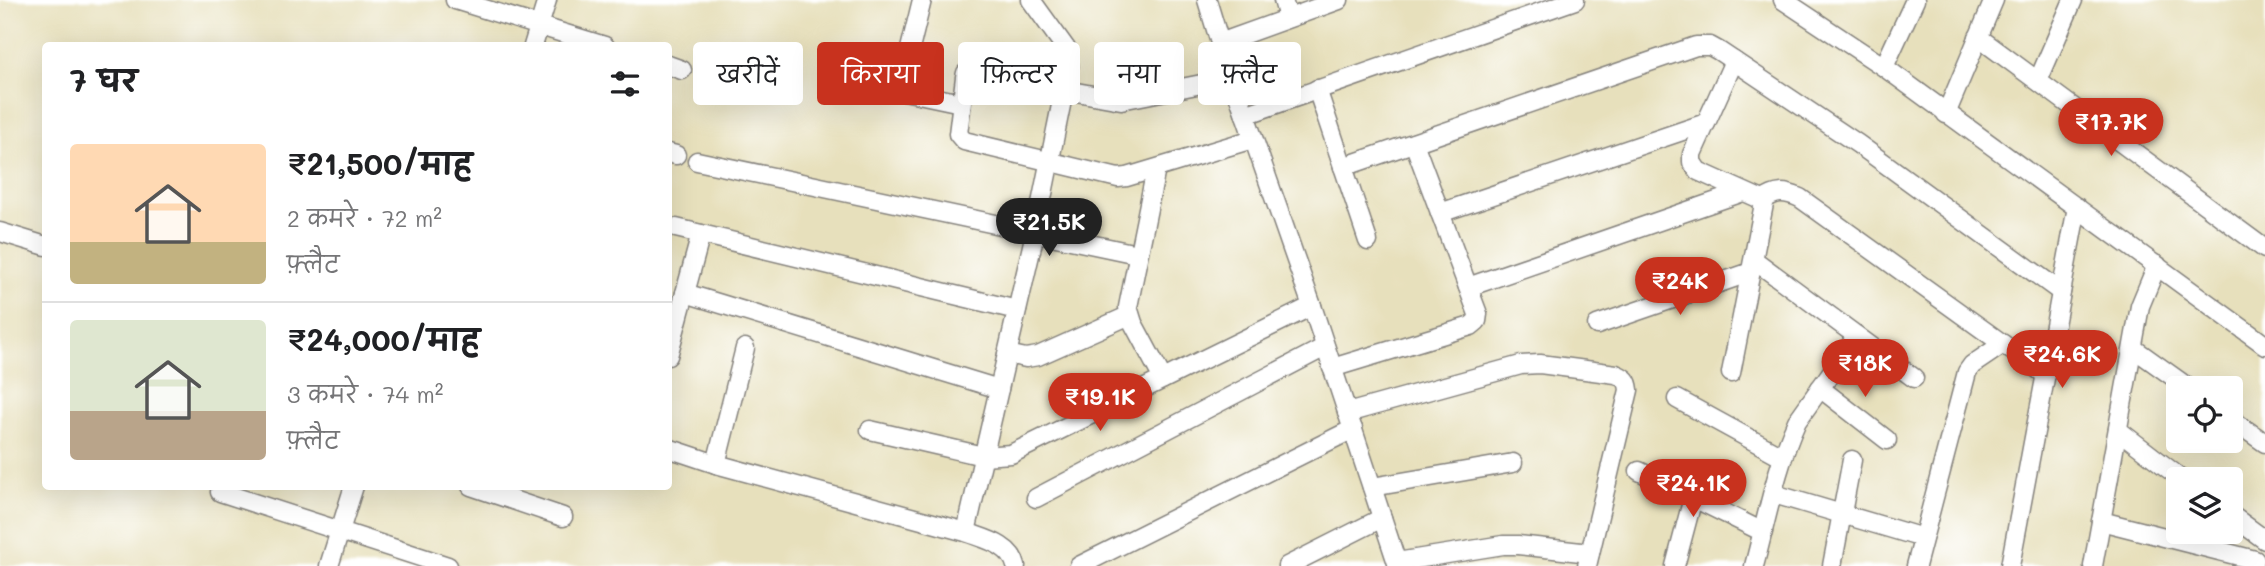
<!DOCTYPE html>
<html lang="hi">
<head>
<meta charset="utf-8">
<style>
  :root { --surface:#fff; --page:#f2f2f2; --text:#202124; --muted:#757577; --line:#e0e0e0; --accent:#c8321e }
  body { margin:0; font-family:Mali,"Playpen Sans Deva",sans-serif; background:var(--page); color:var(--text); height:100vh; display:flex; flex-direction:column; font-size:26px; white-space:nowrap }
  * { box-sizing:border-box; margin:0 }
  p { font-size:23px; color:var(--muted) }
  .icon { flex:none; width:38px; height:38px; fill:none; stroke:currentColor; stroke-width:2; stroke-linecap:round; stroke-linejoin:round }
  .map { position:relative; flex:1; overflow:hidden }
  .details { position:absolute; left:42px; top:42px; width:630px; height:448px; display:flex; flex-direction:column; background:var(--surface); border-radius:7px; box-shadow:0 7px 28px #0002 }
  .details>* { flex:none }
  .banner { position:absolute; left:693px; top:42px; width:665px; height:63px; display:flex; gap:14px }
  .buttons { position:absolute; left:2166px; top:376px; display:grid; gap:14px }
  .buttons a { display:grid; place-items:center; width:77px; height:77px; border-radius:7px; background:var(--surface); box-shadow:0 7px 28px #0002; font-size:35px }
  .price { position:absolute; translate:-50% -60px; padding:0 16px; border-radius:24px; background:var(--accent); color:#fff; font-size:23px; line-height:46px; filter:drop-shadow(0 2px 4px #0008) }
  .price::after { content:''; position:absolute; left:50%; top:42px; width:21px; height:16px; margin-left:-10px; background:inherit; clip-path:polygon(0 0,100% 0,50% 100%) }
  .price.on { background:#222; color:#fff }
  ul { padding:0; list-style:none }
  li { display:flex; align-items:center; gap:21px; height:175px; padding:0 28px }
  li+li { border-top:2px solid var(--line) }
  li span { display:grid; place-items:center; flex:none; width:196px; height:140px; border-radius:7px; color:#555 }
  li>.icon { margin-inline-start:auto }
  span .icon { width:84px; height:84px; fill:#fffc; stroke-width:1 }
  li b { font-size:30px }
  h2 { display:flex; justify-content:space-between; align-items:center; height:84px; padding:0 28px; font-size:30px }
  .pill { padding:0 24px; border-radius:7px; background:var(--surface); box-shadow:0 7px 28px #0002; font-size:24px; line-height:63px }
  .pill.on { background:var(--accent); color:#fff }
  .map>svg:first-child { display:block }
</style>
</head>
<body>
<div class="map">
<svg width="2265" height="566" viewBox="0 0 2265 566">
  <rect width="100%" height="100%" fill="#fff"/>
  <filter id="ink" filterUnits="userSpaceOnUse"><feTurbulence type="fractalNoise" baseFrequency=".0143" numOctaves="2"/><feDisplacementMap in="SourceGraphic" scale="14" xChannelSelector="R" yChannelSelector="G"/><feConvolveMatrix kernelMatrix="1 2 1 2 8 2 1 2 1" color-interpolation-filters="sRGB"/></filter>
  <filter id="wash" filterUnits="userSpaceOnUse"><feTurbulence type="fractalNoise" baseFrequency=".00686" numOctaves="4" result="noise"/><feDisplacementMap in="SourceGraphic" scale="28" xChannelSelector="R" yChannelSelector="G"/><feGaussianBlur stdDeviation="1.57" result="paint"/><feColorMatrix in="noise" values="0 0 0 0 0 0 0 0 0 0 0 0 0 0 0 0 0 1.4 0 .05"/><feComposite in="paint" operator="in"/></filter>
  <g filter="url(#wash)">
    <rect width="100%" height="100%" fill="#e7e0bc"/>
  </g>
  <g filter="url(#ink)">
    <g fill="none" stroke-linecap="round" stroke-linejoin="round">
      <defs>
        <g id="minor">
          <polyline points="455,0 605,46"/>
          <polyline points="1207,0 1220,43 1312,306 1398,566"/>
          <polyline points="1283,0 1288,18"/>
          <polyline points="1783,0 1884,67 2265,345"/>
          <polyline points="1978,37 2265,249"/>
          <polyline points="1220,43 1339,0"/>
          <polyline points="533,46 547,0"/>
          <polyline points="668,65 682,70"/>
          <polyline points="1884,67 1915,0"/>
          <polyline points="838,77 961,103"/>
          <polyline points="1232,78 1121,100 1065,90 975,69 966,73 965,77 958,134 964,141 1118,178 1127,177 1253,139"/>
          <polyline points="2038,81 2073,0"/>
          <polyline points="1317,89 1368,241"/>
          <polyline points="900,90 922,0"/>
          <polyline points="1946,114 1994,0"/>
          <polyline points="1245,115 1575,0"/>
          <polyline points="668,153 676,155"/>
          <polyline points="697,161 1137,254"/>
          <polyline points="1343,167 1696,46 1710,46 1719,51 1858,144 2061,292"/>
          <polyline points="1156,169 1128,307 1133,323 1163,379"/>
          <path d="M1762,201C1776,191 1784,191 1800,198L2046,375"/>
          <polyline points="1440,213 1706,123"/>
          <polyline points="676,228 1017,310"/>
          <polyline points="0,232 46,246"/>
          <polyline points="1754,260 1914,378"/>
          <polyline points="1468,287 1743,192"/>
          <polyline points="685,293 999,389"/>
          <polyline points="1597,325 1751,272"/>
          <polyline points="2133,348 2189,388"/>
          <polyline points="1007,354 1026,358 1038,356 1130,315"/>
          <polyline points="668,356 701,234"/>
          <polyline points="1332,368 1471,326 1477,321 1478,314 1414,143"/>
          <polyline points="1731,373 1764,204 1758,198 1698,171 1692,162 1692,154 1734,61"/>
          <polyline points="1820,388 1887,440"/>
          <polyline points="1677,399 1783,457"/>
          <path d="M1347,413L1521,365L1540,364L1616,374C1625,378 1628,380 1629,390L1587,566"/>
          <polyline points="2231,419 2265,443"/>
          <polyline points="870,430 983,456 1011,454 1312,306"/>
          <polyline points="2118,430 2183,480"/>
          <path d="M668,448L716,464L966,532C984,539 1011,544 1016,566"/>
          <polyline points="716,464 745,348"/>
          <polyline points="1639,471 1763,532"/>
          <polyline points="471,486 563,517"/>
          <polyline points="1372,487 1513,463"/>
          <polyline points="220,492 448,566"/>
          <polyline points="1774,494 1923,538"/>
          <polyline points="1036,498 1325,347"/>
          <polyline points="2231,515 2265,540"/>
          <polyline points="2101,521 2255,560"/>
          <polyline points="966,532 1035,233 1069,66 1067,50 1031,0"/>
          <polyline points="1397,562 1503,545 1518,545 1590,553"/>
          <polyline points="329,566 354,486"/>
          <polyline points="1079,566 1353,429"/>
          <polyline points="1287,566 1382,518"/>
          <polyline points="1675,566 1693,498"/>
          <path d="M1754,566C1767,518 1776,467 1797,421L1857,336"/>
          <polyline points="1832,566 1852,460"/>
          <polyline points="1916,566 1967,372 1972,365 2003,344"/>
          <polyline points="2010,566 2077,207"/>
          <polyline points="2093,566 2140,306 2157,265"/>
        </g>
      </defs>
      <use href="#minor" stroke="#84817c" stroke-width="21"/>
      <use href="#minor" stroke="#fff" stroke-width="18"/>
    </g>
  </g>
</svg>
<div class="buttons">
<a><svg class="icon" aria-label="locate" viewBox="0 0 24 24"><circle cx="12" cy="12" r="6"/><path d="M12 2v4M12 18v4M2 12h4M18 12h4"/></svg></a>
<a><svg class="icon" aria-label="layers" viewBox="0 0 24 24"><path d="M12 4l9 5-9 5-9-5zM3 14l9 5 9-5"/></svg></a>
</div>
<b class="price" style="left:2111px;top:158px">₹17.7K</b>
<b class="price on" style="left:1049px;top:258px">₹21.5K</b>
<b class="price" style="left:1680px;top:317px">₹24K</b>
<b class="price" style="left:2062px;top:390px">₹24.6K</b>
<b class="price" style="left:1865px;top:399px">₹18K</b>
<b class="price" style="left:1100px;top:433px">₹19.1K</b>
<b class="price" style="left:1693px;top:519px">₹24.1K</b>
<div class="banner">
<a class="pill">खरीदें</a>
<a class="pill on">किराया</a>
<a class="pill">फ़िल्टर</a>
<a class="pill">नया</a>
<a class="pill">फ़्लैट</a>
</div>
<section class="details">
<h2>7 घर<svg class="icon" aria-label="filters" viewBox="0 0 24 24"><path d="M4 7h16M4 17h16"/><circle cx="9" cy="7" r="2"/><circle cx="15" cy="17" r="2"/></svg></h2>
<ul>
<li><span style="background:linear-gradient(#ffd9b3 70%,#c2b280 0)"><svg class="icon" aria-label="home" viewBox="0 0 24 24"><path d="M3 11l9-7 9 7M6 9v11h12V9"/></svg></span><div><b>₹21,500/माह</b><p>2 कमरे · 72 m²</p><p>फ़्लैट</p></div></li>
<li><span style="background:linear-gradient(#dfe7d0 65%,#b9a48a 0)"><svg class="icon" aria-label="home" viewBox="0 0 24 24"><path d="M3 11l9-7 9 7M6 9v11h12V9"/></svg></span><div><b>₹24,000/माह</b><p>3 कमरे · 74 m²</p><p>फ़्लैट</p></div></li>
</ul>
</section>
</div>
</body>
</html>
